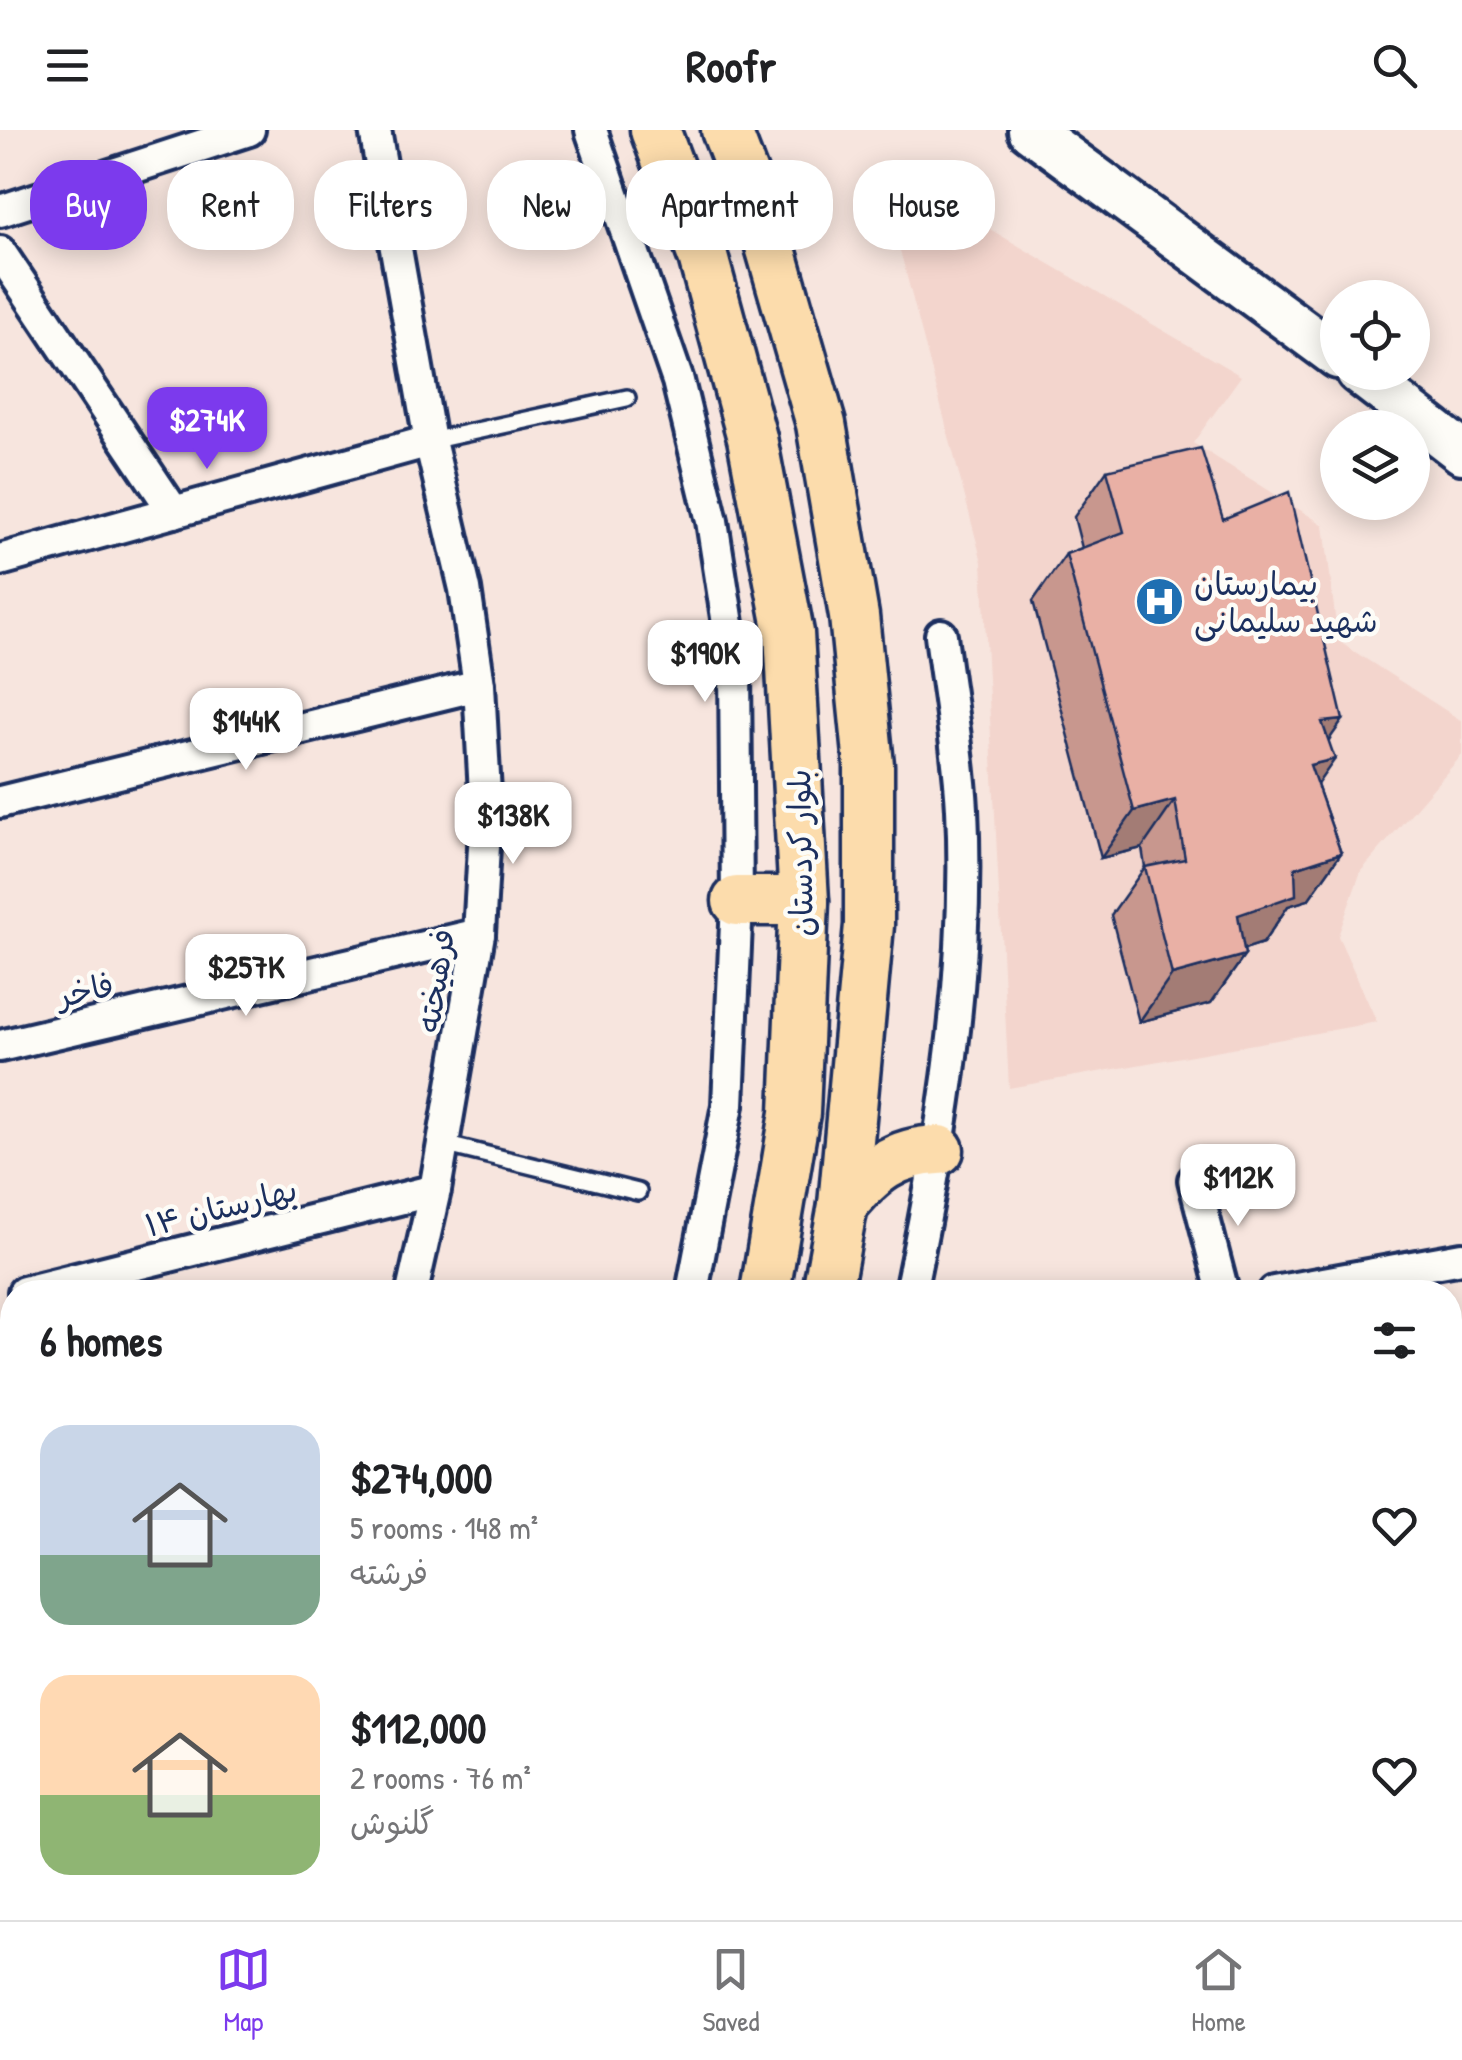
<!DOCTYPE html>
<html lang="en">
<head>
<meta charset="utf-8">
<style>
  :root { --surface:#fff; --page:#f2f2f2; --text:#202124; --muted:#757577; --line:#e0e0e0; --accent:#7c3aed }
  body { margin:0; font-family:"Patrick Hand","Playpen Sans Arabic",sans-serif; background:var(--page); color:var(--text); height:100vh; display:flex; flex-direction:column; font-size:38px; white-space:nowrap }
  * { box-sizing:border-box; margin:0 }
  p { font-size:32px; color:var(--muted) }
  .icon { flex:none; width:55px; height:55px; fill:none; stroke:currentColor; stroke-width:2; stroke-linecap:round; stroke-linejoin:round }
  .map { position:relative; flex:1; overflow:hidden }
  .panel { position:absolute; left:0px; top:1150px; width:1462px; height:640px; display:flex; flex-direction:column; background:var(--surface); border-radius:40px 40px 0 0; box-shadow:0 5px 25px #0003 }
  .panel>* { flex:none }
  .banner { position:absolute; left:30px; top:30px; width:1402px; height:90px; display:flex; gap:20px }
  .controls { position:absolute; left:1320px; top:150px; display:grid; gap:20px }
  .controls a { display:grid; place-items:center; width:110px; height:110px; border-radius:50%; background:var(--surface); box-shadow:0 5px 25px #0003; font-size:50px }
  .price { position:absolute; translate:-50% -85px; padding:0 22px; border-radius:20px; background:#fff; color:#222; font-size:32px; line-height:65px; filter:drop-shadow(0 2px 5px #0008) }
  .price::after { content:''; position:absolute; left:50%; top:60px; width:30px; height:22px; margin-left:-15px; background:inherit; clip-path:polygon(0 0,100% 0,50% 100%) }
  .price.active { background:var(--accent); color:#fff }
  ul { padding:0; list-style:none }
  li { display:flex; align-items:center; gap:30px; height:250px; padding:0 40px }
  li span { display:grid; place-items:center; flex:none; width:280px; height:200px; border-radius:30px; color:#555 }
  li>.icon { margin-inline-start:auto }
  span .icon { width:120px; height:120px; fill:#fffc; stroke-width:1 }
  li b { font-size:42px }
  h2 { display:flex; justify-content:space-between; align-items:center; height:120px; padding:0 40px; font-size:42px }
  .pill { padding:0 35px; border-radius:40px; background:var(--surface); box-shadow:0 5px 25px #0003; font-size:35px; line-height:90px }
  .pill.active { background:var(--accent); color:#fff }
  header { display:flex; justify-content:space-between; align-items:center; height:130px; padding:0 40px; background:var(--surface); font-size:45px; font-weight:700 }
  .tabs { display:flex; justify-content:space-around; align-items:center; height:140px; border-top:2px solid var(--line); background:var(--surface); font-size:28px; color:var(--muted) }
  .tabs a { display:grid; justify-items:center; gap:5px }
  .tabs .active { color:var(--accent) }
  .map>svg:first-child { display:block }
</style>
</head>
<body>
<header><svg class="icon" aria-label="menu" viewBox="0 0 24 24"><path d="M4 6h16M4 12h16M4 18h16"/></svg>Roofr<svg class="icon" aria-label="search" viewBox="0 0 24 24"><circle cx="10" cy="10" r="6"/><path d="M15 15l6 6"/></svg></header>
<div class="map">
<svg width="1462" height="1790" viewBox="0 0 1462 1790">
  <rect width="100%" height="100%" fill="#f7e5de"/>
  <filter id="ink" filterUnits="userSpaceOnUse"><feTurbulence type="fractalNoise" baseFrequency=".01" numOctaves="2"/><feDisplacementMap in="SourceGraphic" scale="20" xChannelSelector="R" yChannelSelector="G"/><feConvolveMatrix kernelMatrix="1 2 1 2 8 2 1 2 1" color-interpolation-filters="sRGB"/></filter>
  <g filter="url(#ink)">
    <polygon fill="#f3d5cd" points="877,33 1241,246 1193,313 1324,395 1338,511 1462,591 1462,625 1361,741 1338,806 1377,892 1009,958 982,432"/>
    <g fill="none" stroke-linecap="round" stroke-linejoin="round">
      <defs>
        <g id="lane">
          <polyline points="430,311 627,268"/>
          <polyline points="443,1014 638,1062"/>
        </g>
        <g id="street">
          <polyline points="375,0 430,311 465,459 479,555 486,682 479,804 435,1060 412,1162"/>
          <polyline points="591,0 678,251 712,391 735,539 737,771 728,975 692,1162"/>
          <polyline points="0,81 249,0"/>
          <polyline points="0,122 174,382"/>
          <polyline points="0,430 430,311"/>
          <polyline points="0,672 479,555"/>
          <polyline points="0,916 479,804"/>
          <polyline points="1194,1050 1223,1162"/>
          <polyline points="24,1162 435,1060"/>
          <path d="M910,1162C943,1005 970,841 962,679C959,621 948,562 941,505"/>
          <polyline points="1274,1162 1462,1128"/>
          <polyline points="1450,1360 1462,1357"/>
          <polyline points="0,1428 12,1425"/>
          <polyline points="1450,1602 1462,1599"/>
          <polyline points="5,1680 12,1678"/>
          <polyline points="1366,1778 1369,1790"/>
          <polyline points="287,1790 289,1778"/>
          <polyline points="574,1790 576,1778"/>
          <polyline points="728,1790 737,1778"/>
          <polyline points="797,1790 800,1778"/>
          <polyline points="1187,1790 1237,1778"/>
        </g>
        <g id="secondary">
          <polyline points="1030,0 1338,227"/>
          <polyline points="1358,242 1462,322"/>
        </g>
        <g id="primary">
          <polyline points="655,0 703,127 752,308 789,503 804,771 795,983 765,1162"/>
          <polyline points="726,0 768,109 821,294 854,486 869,635 869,795 843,1075 827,1162"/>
          <polyline points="737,771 804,771"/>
          <path d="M843,1075C870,1042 895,1021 939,1020"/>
          <polyline points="640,1790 642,1778"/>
          <polyline points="708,1790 710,1778"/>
        </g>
      </defs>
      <use href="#lane" stroke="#1b2f5e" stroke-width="22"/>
      <use href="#street" stroke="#1b2f5e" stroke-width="38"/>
      <use href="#secondary" stroke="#1b2f5e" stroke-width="50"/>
      <use href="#primary" stroke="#1b2f5e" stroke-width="55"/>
      <use href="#lane" stroke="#fdfcf7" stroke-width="15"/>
      <use href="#street" stroke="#fdfcf7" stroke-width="30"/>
      <use href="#secondary" stroke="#fdfcf7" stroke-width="42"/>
      <use href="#primary" stroke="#fcdcac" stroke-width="48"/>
    </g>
    <polygon fill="#c8978e" stroke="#1b2f5e" stroke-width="2.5" points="1107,340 1223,389 1329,610 1317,655 1341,723 1308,770 1288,776 1263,813 1244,819 1245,825 1211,873 1139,892 1111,785 1145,737 1142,718 1101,728 1033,471 1066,424 1082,418 1074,387"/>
    <g fill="#a37b74" stroke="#1b2f5e" stroke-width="2.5">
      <polygon points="1343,590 1312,634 1335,629 1302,676 1289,639 1322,592"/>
      <polygon points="1175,670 1142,718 1101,728 1134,681"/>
      <polygon points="1341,723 1308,770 1288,776 1263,813 1204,832 1238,785 1295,738"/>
      <polygon points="1245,825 1211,873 1139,892 1172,845"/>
    </g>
    <polygon fill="#e9b0a5" stroke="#1b2f5e" stroke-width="2.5" points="1201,318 1223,389 1289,362 1343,590 1322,592 1335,629 1310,635 1341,723 1295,738 1296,765 1238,785 1245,825 1172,845 1145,737 1185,729 1175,670 1134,681 1066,424 1124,402 1107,340"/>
  </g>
  <defs>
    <symbol id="hospital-disc" viewBox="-11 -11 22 22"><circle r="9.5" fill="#1f6fb2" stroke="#fdfcf7"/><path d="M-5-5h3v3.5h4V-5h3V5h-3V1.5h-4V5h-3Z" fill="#fff"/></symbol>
  </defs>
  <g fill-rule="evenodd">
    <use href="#hospital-disc" x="1132" y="444" width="55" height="55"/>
  </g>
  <g text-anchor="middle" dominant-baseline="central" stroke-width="9" stroke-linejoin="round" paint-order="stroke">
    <g font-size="32" fill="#1b2f5e" stroke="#fdfcf7" text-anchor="start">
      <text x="1194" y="453">بیمارستان<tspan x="1194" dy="37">شهید سلیمانی</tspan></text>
    </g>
    <g font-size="32" fill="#1b2f5e" stroke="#fdfcf7">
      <text transform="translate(800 723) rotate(-91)">بلوار کردستان</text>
      <text transform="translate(435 851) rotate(-81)">فرهیخته</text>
      <text transform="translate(85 860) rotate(-13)">فاخر</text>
      <text transform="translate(221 1077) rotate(-14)">بهارستان ۱۴</text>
    </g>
  </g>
</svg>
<div class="controls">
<a><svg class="icon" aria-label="locate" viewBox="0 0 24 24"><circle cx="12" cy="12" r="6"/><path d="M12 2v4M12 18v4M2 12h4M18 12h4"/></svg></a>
<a><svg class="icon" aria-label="layers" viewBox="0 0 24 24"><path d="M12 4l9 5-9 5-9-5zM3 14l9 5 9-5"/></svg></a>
</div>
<b class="price active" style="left:207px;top:342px">$274K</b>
<b class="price" style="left:705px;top:575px">$190K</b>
<b class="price" style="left:246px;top:643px">$144K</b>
<b class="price" style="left:513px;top:737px">$138K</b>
<b class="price" style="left:246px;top:889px">$257K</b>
<b class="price" style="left:1238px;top:1099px">$112K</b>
<div class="banner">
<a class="pill active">Buy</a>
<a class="pill">Rent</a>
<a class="pill">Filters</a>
<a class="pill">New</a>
<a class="pill">Apartment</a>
<a class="pill">House</a>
</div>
<section class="panel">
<h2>6 homes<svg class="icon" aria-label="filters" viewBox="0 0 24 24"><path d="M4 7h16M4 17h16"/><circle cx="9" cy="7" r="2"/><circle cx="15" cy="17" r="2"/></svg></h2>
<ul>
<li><span style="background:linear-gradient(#c9d6e8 65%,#7fa58c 0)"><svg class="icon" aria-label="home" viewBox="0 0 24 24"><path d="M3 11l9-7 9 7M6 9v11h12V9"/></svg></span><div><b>$274,000</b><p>5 rooms · 148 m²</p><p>فرشته</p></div><svg class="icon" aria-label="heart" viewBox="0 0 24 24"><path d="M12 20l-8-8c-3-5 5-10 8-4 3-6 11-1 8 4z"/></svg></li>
<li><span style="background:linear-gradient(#ffd9b3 60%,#8fb573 0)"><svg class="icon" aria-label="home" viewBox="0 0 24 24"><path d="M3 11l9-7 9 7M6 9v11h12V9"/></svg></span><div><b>$112,000</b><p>2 rooms · 76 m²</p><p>گلنوش</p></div><svg class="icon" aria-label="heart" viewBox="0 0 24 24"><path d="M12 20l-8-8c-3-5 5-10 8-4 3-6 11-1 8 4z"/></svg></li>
</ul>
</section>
</div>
<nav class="tabs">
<a class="active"><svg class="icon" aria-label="map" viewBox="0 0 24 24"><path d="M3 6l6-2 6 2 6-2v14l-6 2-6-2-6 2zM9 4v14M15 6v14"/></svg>Map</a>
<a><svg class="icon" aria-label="saved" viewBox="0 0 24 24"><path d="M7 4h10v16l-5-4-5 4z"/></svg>Saved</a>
<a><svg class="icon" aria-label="home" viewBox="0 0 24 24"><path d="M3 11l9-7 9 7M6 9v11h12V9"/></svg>Home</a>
</nav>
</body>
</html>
